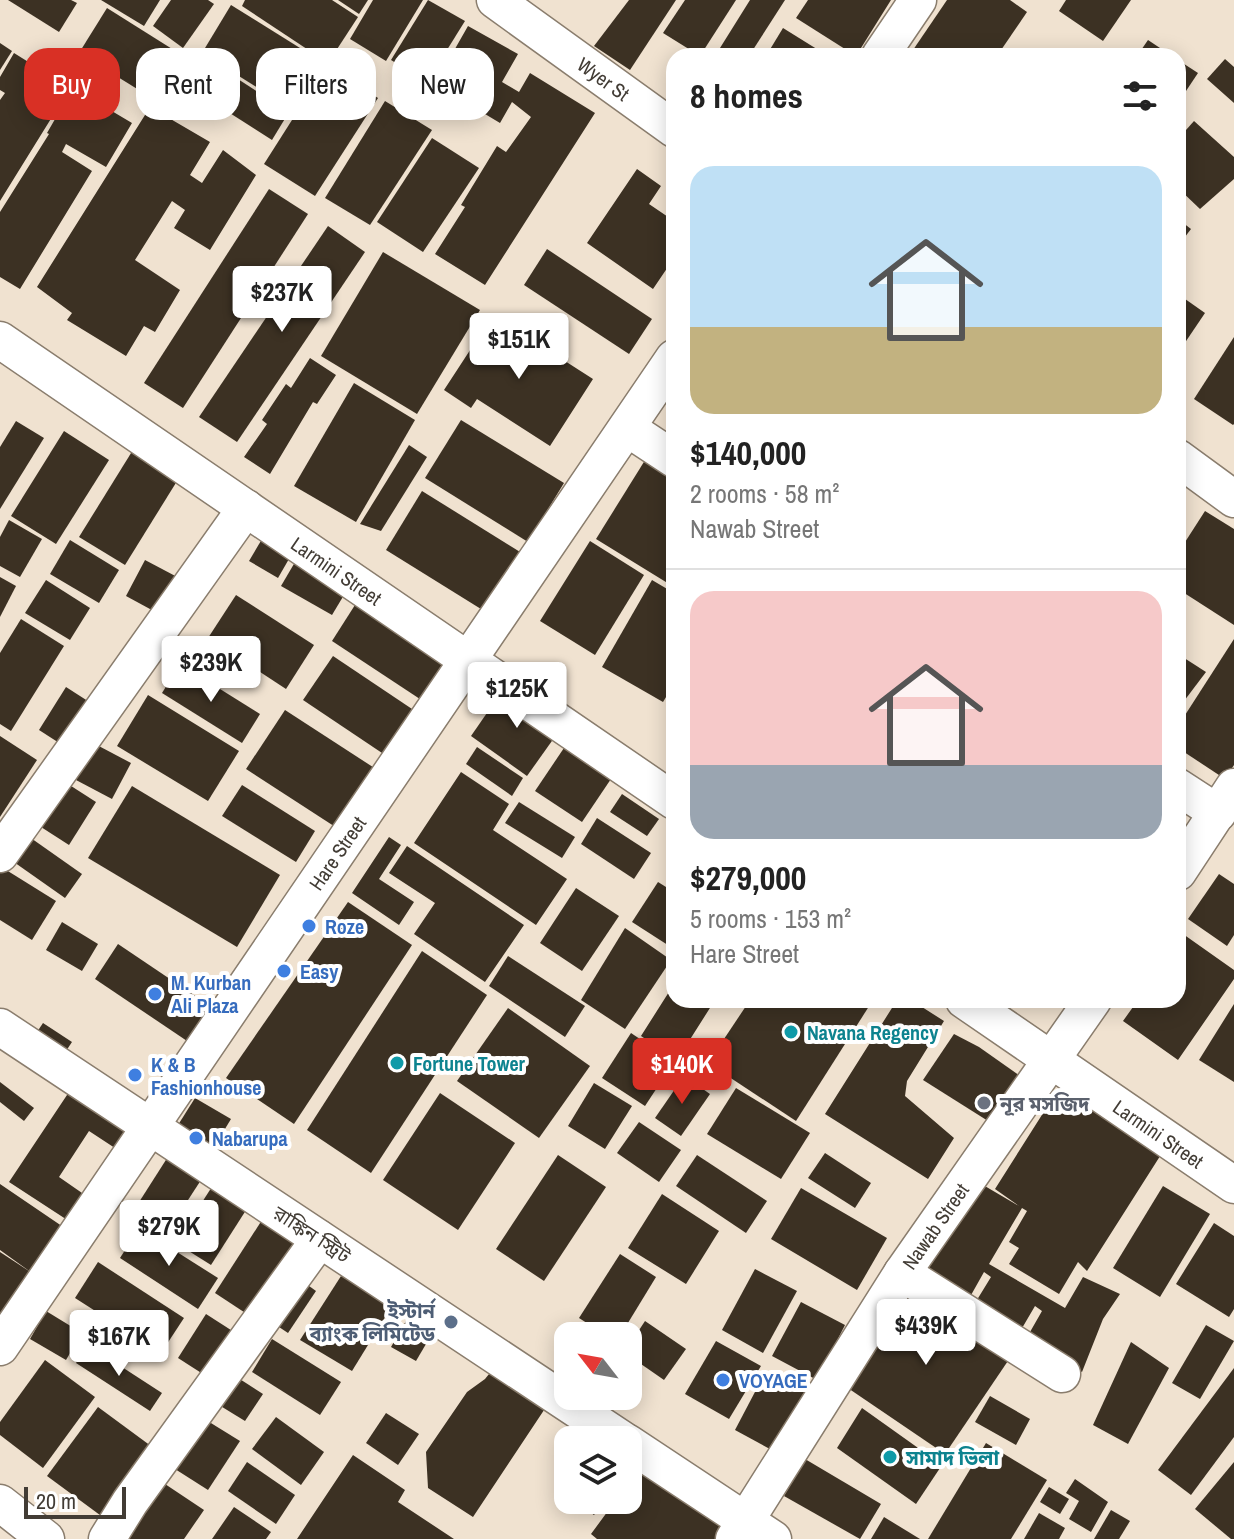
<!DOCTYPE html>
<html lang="en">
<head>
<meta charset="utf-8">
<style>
  :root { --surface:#fff; --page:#f6f6f6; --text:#222; --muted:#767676; --line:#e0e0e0; --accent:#d93025 }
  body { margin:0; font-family:"Archivo Narrow","Noto Sans Bengali",sans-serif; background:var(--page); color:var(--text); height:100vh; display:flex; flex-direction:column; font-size:30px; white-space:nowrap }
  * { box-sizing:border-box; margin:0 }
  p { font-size:26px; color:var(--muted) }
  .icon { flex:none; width:44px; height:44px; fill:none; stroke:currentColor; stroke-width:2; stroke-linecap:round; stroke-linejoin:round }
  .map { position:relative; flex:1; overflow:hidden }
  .sheet { position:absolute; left:666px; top:48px; width:520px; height:960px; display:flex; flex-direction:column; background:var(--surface); border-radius:24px; box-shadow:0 4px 20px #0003 }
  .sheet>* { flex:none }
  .guide { position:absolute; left:24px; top:48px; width:522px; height:72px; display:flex; gap:16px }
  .needle { width:52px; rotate:301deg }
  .buttons { position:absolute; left:554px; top:1322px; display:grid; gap:16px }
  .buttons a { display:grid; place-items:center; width:88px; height:88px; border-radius:16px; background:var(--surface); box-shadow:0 4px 20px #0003; font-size:40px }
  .scale { position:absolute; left:24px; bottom:20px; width:102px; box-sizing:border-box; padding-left:8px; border:4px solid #423c35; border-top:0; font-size:22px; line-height:28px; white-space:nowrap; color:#423c35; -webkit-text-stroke:6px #fff; paint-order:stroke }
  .price { position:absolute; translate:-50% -68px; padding:0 18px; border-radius:8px; background:#fff; color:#222; font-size:26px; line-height:52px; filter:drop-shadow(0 2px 4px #0008) }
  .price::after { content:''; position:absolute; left:50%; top:48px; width:24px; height:18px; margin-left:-12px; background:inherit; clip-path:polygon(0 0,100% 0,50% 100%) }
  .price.on { background:var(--accent); color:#fff }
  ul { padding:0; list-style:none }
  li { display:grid; align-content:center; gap:16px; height:424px; padding:0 24px }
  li+li { border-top:2px solid var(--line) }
  li span { display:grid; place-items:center; height:248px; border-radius:24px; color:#555 }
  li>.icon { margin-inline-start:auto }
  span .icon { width:144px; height:144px; fill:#fffc; stroke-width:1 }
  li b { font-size:34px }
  h2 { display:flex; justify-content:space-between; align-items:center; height:96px; padding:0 24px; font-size:34px }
  .chip { padding:0 28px; border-radius:24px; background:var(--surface); box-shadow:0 4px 20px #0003; font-size:28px; line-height:72px }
  .chip.on { background:var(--accent); color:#fff }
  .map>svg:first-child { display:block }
</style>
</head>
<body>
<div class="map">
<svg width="1234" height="1539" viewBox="0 0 1234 1539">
  <rect width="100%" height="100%" fill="#f0e2d0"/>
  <g fill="#3c3123">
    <polygon points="8,0 71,0 77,3 59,32"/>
    <polygon points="101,0 160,0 144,26"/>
    <polygon points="171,0 208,0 214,4 183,48 153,26"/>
    <polygon points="245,0 332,0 358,17 328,63 242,6"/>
    <polygon points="338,0 368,0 359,14"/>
    <polygon points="373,0 423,0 386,61 350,39"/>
    <polygon points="428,0 465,21 427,82 391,60"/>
    <polygon points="629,0 676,0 630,70 594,46"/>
    <polygon points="685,0 736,0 700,56 663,33"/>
    <polygon points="750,0 785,0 749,56 715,56"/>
    <polygon points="808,0 891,0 856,56 796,18"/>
    <polygon points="947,0 1010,0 1027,12 997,56 922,56 913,50"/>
    <polygon points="1066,0 1131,0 1103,41 1059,11"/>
    <polygon points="231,5 324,63 295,111 202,53"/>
    <polygon points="107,8 196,64 168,108 79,53"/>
    <polygon points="468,26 518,54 502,82 519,92 530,73 595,113 485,285 435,254 465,207 461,205 497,146 506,152 531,117 512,102 500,123 435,84"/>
    <polygon points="783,28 828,56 766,56"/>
    <polygon points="1148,40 1172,56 1137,56"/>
    <polygon points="0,43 12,51 0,70"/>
    <polygon points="14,53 70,88 0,201 0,100 5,93 0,90 0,77"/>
    <polygon points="207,59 289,112 272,140 189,87"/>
    <polygon points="1225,59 1234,67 1234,103 1207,79"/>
    <polygon points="1178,60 1198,73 1178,103"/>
    <polygon points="327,65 378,98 315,196 264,164"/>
    <polygon points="73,88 132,123 106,167 66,144 62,152 92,171 20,289 0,277 0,212 44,142 49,134 47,133"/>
    <polygon points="385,101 432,130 370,225 325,198"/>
    <polygon points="150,107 210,142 190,175 202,183 223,150 256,175 210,250 174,228 185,210 172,201 135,260 180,290 155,332 144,326 126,356 67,320 72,313 37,287"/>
    <polygon points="1194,121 1234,157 1234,179 1200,209 1178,188 1178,139"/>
    <polygon points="432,138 479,168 423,252 377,222"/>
    <polygon points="637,169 661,186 649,204 674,221 674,258 653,289 587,243"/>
    <polygon points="269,189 308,214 183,408 144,383"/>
    <polygon points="1178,219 1191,229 1178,246"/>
    <polygon points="328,226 365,252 237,442 199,417"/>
    <polygon points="547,249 652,319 629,354 524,285"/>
    <polygon points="383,252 480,310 417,414 321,356"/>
    <polygon points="1178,294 1205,313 1178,353"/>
    <polygon points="493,315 593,379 550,446 477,399 471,408 444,390"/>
    <polygon points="1234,337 1234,424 1233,425 1194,399"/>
    <polygon points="310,358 336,375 317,404 313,402 270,474 244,457 267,424 262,420 286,384 291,388"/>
    <polygon points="354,383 415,420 356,522 294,486"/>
    <polygon points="461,420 564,483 528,542 425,478"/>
    <polygon points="16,421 44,438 0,509 0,447"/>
    <polygon points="64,431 109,460 56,544 11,516"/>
    <polygon points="141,437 187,465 125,565 79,537"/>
    <polygon points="409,445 427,457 381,531 360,524"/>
    <polygon points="647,457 674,473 674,587 596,539"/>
    <polygon points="422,491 525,555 489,614 386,550"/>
    <polygon points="1205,511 1234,529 1234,625 1178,589 1178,553"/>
    <polygon points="9,520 42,539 20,577 0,566 0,537"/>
    <polygon points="268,529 297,545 278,578 249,561"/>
    <polygon points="70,540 119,570 99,603 50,574"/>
    <polygon points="308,540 359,570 332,615 281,586"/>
    <polygon points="590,541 644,575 595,655 540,621"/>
    <polygon points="145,560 181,579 161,615 126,596"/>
    <polygon points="0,577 16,586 0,617"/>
    <polygon points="46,580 90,608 70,640 25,613"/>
    <polygon points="652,580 674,593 674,684 663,702 602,667"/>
    <polygon points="362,594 460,658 429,705 332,641"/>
    <polygon points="236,595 314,645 286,689 208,638"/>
    <polygon points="21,619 64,646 11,731 0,724 0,653"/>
    <polygon points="1234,639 1234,765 1225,779 1178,748 1178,726"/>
    <polygon points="1178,654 1206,672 1178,709"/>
    <polygon points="333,656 418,713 388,757 303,700"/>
    <polygon points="180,664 260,714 242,743 162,693"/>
    <polygon points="507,684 564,724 527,776 471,736"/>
    <polygon points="66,687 94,705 67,748 39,730"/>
    <polygon points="148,695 239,751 208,801 117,746"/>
    <polygon points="285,710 379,771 340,830 246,769"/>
    <polygon points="0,736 37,760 0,817"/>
    <polygon points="568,742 615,773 582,822 535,791"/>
    <polygon points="95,744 131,763 112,799 76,780"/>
    <polygon points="477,747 523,778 512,796 466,764"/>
    <polygon points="461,772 509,804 493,830 567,879 536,925 414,843"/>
    <polygon points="68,784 96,802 69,845 41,827"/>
    <polygon points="242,785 315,831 296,862 222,816"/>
    <polygon points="132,786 280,875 237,947 88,858"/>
    <polygon points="622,794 659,819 647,836 610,812"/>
    <polygon points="519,802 575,837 562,858 505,823"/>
    <polygon points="597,818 651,853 634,879 581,844"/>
    <polygon points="28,836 82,874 65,898 11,860"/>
    <polygon points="389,837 401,845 379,879 414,902 399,925 352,893"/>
    <polygon points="407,846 524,925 485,982 414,934 435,903 389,873"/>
    <polygon points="3,868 56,901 32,940 0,920 0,873"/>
    <polygon points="1219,874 1234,884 1234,935 1227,946 1188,919"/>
    <polygon points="658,882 674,892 674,949 632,922"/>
    <polygon points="576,888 619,916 582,971 540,943"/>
    <polygon points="348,902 412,945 294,1124 226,1078"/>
    <polygon points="62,922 98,944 82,971 46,950"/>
    <polygon points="625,928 671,960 625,1029 581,1000"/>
    <polygon points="1183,934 1234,970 1234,979 1178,1060 1123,1021 1138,1000 1178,1000 1178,941"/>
    <polygon points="118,944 216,1010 193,1045 95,979"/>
    <polygon points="422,951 487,995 371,1173 307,1130"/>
    <polygon points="508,956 585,1006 565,1037 489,986"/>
    <polygon points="674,984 674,1000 715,1000 677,1060 641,1036"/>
    <polygon points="750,1000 873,1000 796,1121 708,1063"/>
    <polygon points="897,1000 911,1000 944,1021 907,1081 905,1096 954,1138 928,1179 825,1114"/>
    <polygon points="1234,1004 1234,1082 1199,1060"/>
    <polygon points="508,1008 590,1066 539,1138 457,1081"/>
    <polygon points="43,1023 72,1042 48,1078 19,1059"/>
    <polygon points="631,1033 674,1062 645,1106 602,1078"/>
    <polygon points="954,1034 979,1047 1023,1078 996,1126 923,1080"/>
    <polygon points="684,1076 710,1094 681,1136 655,1118"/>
    <polygon points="1066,1077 1169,1142 1087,1271 1078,1262 1059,1294 1009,1264 1019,1248 1009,1242 1027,1211 1022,1208 989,1264 1065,1308 1083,1277 1120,1294 1103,1319 1082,1372 1026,1339 1042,1311 1035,1306 1018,1335 972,1308 991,1277 984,1272 966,1304 922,1278 978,1182 1019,1206 995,1189"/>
    <polygon points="77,1080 141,1123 121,1152 89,1131 59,1177 95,1202 78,1227 9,1182"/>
    <polygon points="0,1082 34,1108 24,1121 0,1102"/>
    <polygon points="594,1083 632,1106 605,1149 568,1126"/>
    <polygon points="736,1088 810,1133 781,1179 707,1134"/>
    <polygon points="440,1093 515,1143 458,1230 383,1180"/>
    <polygon points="195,1098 231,1119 214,1147 178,1125"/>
    <polygon points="639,1122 681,1150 659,1182 617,1153"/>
    <polygon points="178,1141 212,1163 168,1231 134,1210"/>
    <polygon points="825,1153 871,1183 855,1208 808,1178"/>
    <polygon points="558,1155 606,1187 544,1281 496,1249"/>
    <polygon points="697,1155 767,1201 746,1233 676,1186"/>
    <polygon points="222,1171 257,1193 211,1265 176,1243"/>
    <polygon points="0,1184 75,1235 16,1323 0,1312 0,1252 32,1273 0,1250"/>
    <polygon points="1163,1186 1210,1214 1160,1297 1113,1268"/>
    <polygon points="801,1188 887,1238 857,1290 771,1239"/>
    <polygon points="280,1192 319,1216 253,1318 215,1293"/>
    <polygon points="662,1194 719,1231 686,1284 628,1248"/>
    <polygon points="1214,1223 1234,1236 1234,1309 1229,1317 1176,1284"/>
    <polygon points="139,1228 218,1278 198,1309 120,1258"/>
    <polygon points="620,1254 656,1277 620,1336 607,1336 579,1318"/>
    <polygon points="98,1262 184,1318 161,1353 75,1298"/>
    <polygon points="755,1269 797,1291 763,1353 722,1330"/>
    <polygon points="341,1276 392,1306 352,1371 300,1340"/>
    <polygon points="298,1278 316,1291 288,1333 270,1321"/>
    <polygon points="907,1281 1014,1352 945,1454 839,1382"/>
    <polygon points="421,1295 446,1310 416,1361 391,1347"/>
    <polygon points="801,1302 845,1325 817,1380 772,1356"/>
    <polygon points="46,1311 82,1333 66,1360 30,1339"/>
    <polygon points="206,1314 234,1332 206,1376 178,1358"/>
    <polygon points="645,1321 686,1349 664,1380 628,1355 628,1347"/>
    <polygon points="1206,1325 1234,1341 1200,1399 1172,1383"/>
    <polygon points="272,1339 341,1382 320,1415 252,1372"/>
    <polygon points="716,1341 761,1366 729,1419 685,1394"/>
    <polygon points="1131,1342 1169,1368 1128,1444 1093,1425"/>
    <polygon points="88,1345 162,1393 150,1411 76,1363"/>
    <polygon points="506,1353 558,1389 473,1517 428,1488 426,1452 467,1392 485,1379"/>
    <polygon points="45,1360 95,1397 43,1468 0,1435 0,1422"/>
    <polygon points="1234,1368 1234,1437 1191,1495 1158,1470"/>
    <polygon points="766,1371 811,1395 779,1454 735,1430"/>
    <polygon points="232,1374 263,1394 245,1421 214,1402"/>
    <polygon points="990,1396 1030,1419 1016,1445 975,1422"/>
    <polygon points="98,1407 155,1449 104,1518 47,1476"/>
    <polygon points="862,1408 942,1465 916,1504 837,1448"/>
    <polygon points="386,1413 419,1434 398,1465 366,1443"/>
    <polygon points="276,1417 324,1452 301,1485 252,1449"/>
    <polygon points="206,1420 240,1441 208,1490 175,1469"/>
    <polygon points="986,1443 1047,1480 1011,1539 928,1539"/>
    <polygon points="653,1449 738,1510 717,1539 597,1539 591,1534 616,1500 628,1500 628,1483"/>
    <polygon points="353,1455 405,1490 398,1502 454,1539 297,1539"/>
    <polygon points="805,1459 881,1504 860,1539 784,1496"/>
    <polygon points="247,1462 295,1495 276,1524 228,1491"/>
    <polygon points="1234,1462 1234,1539 1231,1539 1195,1509"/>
    <polygon points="1075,1479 1108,1502 1091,1532 1069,1519 1079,1501 1066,1493"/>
    <polygon points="162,1482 204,1510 184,1539 124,1539"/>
    <polygon points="1049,1487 1069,1499 1060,1514 1040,1502"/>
    <polygon points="572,1500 605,1500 594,1515"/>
    <polygon points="234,1507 271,1532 266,1539 212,1539"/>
    <polygon points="1111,1510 1130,1521 1119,1539 1094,1539"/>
    <polygon points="1039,1513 1065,1528 1059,1539 1024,1539"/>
    <polygon points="884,1517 920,1539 871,1539"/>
  </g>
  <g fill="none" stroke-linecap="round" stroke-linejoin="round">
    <defs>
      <g id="minor">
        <path id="s1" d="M495,0L674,129"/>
        <polyline points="880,56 918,0"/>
        <path id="s2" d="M0,340L674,801"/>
        <polyline points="627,428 674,459"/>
        <polyline points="1178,458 1234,499"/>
        <polyline points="1178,787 1218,813"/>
        <polyline points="0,854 246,508"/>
        <polyline points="1178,872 1234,787"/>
        <path id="s3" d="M964,1000L1234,1185"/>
        <polyline points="0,1027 623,1440"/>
        <polyline points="902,1273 1062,1374"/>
        <path id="s4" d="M0,1347L674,358"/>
        <polyline points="628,1443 773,1539"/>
        <polyline points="0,1503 46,1539"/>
        <polyline points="107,1539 130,1502 319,1240 318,1238"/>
        <path id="s5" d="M734,1539L902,1273L1093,1000"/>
      </g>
    </defs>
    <use href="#minor" stroke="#8a7d6d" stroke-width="39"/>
    <use href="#minor" stroke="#fff" stroke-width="36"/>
  </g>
  <g fill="#3f7fe0" stroke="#fff" stroke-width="3">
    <circle cx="309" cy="926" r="8"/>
    <circle cx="284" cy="971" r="8"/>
    <circle cx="155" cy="994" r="8"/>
    <circle cx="135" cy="1075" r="8"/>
    <circle cx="196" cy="1138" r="8"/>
    <circle cx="723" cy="1380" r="8"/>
  </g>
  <g fill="#0f9aa8" stroke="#fff" stroke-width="3">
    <circle cx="791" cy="1032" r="8"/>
    <circle cx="397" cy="1063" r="8"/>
    <circle cx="890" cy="1457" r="8"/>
  </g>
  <circle fill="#6b7280" stroke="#fff" stroke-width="3" cx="984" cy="1103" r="8"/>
  <circle fill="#5c6f8a" stroke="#fff" stroke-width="3" cx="451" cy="1322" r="8"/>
  <g text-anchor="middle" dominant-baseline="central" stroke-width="8" stroke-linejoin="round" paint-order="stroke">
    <g font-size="20" fill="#423c35" stroke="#fff">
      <text stroke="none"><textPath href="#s1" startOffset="134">Wyer St</textPath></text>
      <text stroke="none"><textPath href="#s2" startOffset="408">Larmini Street</textPath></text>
      <text stroke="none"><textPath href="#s4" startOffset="598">Hare Street</textPath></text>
      <text stroke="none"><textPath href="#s3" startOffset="236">Larmini Street</textPath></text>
      <text stroke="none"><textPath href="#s5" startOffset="372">Nawab Street</textPath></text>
      <text transform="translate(312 1234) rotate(33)">রাঙ্কিন স্ট্রিট</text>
    </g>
    <g font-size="20" font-weight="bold" fill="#366cbe" stroke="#fff" text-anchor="start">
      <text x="325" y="926">Roze</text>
      <text x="300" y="971">Easy</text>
      <text x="171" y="982">M. Kurban<tspan x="171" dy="23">Ali Plaza</tspan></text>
      <text x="151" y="1064">K &amp; B<tspan x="151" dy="23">Fashionhouse</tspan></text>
      <text x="212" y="1138">Nabarupa</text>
      <text x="739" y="1380">VOYAGE</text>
    </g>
    <g font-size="20" font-weight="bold" fill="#0d838f" stroke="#fff" text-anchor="start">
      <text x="807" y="1032">Navana Regency</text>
      <text x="413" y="1063">Fortune Tower</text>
      <text x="906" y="1457">সামাদ ভিলা</text>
    </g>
    <g font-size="20" font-weight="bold" fill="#5b616d" stroke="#fff" text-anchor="start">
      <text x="1000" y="1103">নূর মসজিদ</text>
    </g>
    <g font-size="20" font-weight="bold" fill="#4e5e75" stroke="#fff" text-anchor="end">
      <text x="435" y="1310">ইস্টার্ন<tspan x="435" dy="23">ব্যাংক লিমিটেড</tspan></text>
    </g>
  </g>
</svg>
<div class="buttons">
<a><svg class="needle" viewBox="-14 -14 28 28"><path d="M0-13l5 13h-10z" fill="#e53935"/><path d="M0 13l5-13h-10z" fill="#767676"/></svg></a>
<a><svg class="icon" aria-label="layers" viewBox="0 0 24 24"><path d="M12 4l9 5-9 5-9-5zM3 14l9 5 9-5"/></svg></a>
</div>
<div class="scale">20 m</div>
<b class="price" style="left:282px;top:334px">$237K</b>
<b class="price" style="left:519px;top:381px">$151K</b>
<b class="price" style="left:211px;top:704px">$239K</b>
<b class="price" style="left:517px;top:730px">$125K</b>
<b class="price on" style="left:682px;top:1106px">$140K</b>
<b class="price" style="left:169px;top:1268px">$279K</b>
<b class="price" style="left:926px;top:1367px">$439K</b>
<b class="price" style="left:119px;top:1378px">$167K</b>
<div class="guide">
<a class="chip on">Buy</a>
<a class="chip">Rent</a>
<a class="chip">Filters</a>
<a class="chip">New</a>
</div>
<section class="sheet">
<h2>8 homes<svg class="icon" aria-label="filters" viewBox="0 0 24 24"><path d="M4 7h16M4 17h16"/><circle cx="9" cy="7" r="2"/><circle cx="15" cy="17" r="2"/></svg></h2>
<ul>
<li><span style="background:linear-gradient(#bfe0f5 65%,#c2b280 0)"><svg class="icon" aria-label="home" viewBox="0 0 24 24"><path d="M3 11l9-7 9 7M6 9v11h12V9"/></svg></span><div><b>$140,000</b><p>2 rooms · 58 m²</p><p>Nawab Street</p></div></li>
<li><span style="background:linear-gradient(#f6c9c9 70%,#9aa5b1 0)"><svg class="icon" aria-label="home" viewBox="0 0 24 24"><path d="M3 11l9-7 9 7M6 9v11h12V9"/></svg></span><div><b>$279,000</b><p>5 rooms · 153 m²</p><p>Hare Street</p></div></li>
</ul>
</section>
</div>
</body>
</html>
